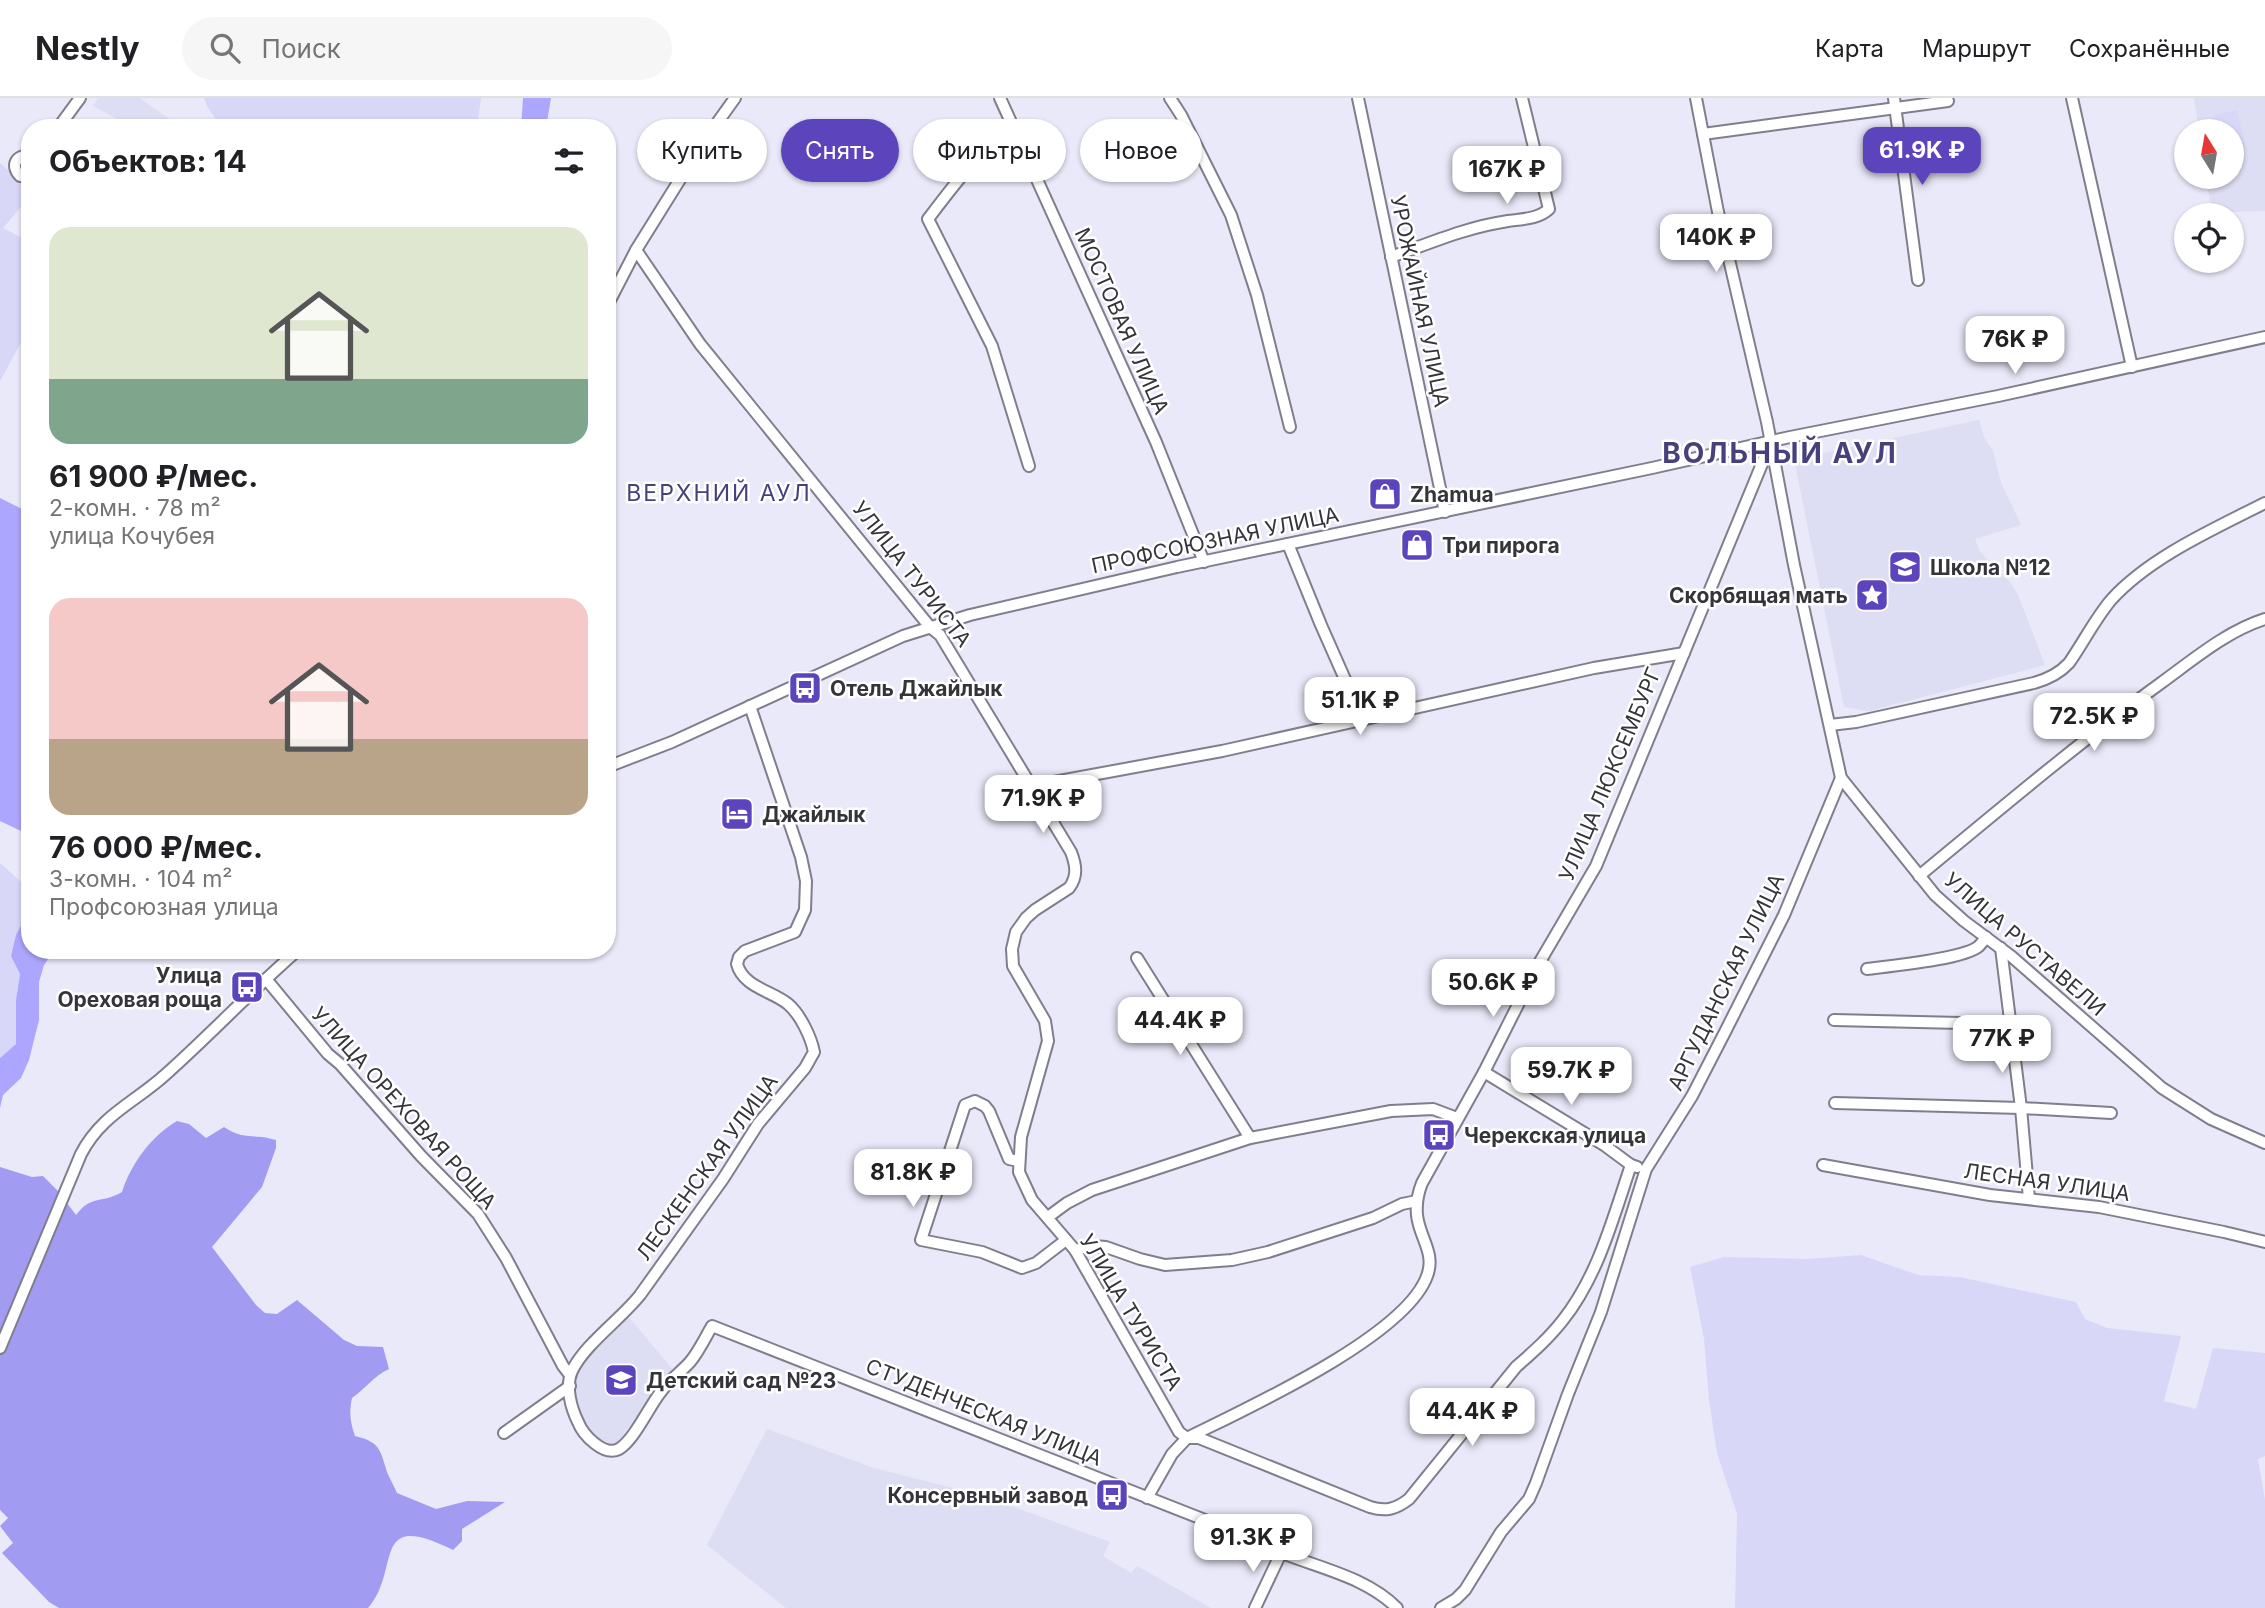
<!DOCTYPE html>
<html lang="ru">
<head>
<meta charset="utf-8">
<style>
  :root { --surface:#fff; --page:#f6f6f6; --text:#202124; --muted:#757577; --line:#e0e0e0; --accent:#5c44bd }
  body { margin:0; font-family:Inter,sans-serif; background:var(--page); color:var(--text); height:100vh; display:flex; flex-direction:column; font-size:26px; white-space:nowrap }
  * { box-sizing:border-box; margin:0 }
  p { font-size:23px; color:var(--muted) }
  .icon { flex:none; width:38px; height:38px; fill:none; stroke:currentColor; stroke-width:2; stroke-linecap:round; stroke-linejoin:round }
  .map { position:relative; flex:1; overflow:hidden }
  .panel { position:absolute; left:21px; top:21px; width:595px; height:840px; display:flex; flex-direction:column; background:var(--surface); border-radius:28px; box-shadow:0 2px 5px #0004 }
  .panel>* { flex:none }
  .top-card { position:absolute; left:637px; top:21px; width:665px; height:63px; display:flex; gap:14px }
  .needle { width:46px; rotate:349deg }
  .controls { position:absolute; left:2174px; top:21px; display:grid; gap:14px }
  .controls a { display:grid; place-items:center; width:70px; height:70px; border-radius:50%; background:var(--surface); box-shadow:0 2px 5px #0004; font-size:35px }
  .price { position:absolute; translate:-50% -60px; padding:0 16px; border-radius:14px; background:#fff; color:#222; font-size:23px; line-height:46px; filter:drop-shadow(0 2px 4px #0008) }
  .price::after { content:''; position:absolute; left:50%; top:42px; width:21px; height:16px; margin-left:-10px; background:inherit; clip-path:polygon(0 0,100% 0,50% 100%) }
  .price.active { background:var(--accent); color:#fff }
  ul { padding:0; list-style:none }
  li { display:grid; align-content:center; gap:14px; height:371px; padding:0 28px }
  li span { display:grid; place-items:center; height:217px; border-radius:21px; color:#555 }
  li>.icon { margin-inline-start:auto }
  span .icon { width:126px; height:126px; fill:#fffc; stroke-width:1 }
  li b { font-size:30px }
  h2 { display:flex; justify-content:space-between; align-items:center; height:84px; padding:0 28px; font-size:30px }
  .chip { padding:0 24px; border-radius:32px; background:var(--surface); box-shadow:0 2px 5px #0004; font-size:24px; line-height:63px }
  .chip.active { background:var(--accent); color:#fff }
  header { display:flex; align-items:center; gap:42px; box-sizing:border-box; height:98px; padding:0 35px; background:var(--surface); border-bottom:2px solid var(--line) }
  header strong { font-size:33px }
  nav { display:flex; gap:38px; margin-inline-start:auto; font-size:24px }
  .search { width:490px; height:63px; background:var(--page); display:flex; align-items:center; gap:18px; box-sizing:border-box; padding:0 24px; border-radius:38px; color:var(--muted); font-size:26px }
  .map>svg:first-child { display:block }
</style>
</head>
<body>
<header>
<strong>Nestly</strong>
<div class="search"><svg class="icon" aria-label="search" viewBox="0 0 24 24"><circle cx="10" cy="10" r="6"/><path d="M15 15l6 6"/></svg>Поиск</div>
<nav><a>Карта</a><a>Маршрут</a><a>Сохранённые</a></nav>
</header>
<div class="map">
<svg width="2265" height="1510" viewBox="0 0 2265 1510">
  <rect width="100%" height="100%" fill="#e9e9f9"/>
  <g fill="#ddddf3">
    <polygon points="98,0 139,0 183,30 111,30 117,21 93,8"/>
    <polygon points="2194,0 2265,0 2265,113 2218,114 2211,109 2206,79 2231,79 2231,33 2199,33"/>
    <polygon points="1979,322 1984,339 1993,353 2001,385 2021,427 1975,441 1980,454 2010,484 2018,497 2045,567 1869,613 1844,609 1794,361"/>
    <polygon points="627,1217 675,1274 647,1305 618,1344 611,1346 599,1343 589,1335 573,1307 574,1278 594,1246"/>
    <polygon points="767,1331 874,1370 981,1397 1110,1444 1103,1458 1131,1475 1137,1468 1211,1510 786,1510 707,1447"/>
  </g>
  <g fill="#d8d7f8">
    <polygon points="204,0 481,0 477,30 221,30 207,8"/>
    <polygon points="2237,12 2246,51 2231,55 2231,33 2218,33 2214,17"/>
    <polygon points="0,65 30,92 30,98 3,130 30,144 30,228 0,283"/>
    <polygon points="0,765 30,792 30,810 24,819 11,858 20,875 16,902 16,946 0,960"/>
    <polygon points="1861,1157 1918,1177 1959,1179 2076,1204 2085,1221 2107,1230 2181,1238 2164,1303 2196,1311 2213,1250 2265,1255 2265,1358 2258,1361 2265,1402 2265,1510 1735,1510 1737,1416 1717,1355 1709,1302 1704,1241 1690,1169 1724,1159 1807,1161"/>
  </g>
  <path fill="#a29bf2" d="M177,1023L189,1026L206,1040L224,1029C245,1043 254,1035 276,1042V1050L262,1089L212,1149L256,1207L265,1215L277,1216L297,1202L344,1242L357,1248L383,1249L389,1271C374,1278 366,1290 352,1300C349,1314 350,1324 355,1338C380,1344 380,1351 387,1374C390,1381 394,1388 397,1395L436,1411L467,1403L505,1404L462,1431V1443L453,1452C369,1410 402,1472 368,1510H59L49,1504L2,1455L13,1445L0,1428L8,1420L0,1412V1069L32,1079L43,1078L58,1093L76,1117C92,1096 102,1106 122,1094C131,1066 151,1038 177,1023Z"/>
  <g fill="#ada6fe">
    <polygon points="523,0 551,0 546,30 521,30"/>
    <polygon points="0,400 30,415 30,732 21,733 0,723"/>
    <polygon points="30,810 30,852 54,852 44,867 39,884 39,922 29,962 21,980 3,997 0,1010 0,960 16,946 16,902 20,876 11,858 16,837"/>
  </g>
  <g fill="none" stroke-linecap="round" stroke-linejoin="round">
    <defs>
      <g id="minor">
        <polyline points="1000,0 1156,344 1204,464"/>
        <polyline points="1170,0 1181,17 1231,117 1257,197 1290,329"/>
        <polyline points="1358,0 1445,414"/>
        <polyline points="1696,0 1718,114 1767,324 1794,467 1841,680 1935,797 1964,823 2011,858 2162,990 2211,1021 2265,1045"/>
        <polyline points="1894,0 1918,182"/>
        <polyline points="2072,0 2132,269"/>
        <path d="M1013,28C979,53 954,87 928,121L992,248L1029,368"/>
        <polyline points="58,30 80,0"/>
        <polyline points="1703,36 1948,3"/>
        <path d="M30,58C16,56 10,68 20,78H30"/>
        <path d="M636,152L700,246L930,529L940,537L1071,754C1076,767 1078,778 1069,790L1035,812L1026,820L1016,834L1012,851L1013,868L1045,923L1048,943L1021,1039L1019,1074L1032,1102L1075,1152L1179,1334L1187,1340H1199L1370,1409C1386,1414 1396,1411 1409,1401L1516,1269C1533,1254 1549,1240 1563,1222C1598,1178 1613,1120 1631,1067"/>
        <path d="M1391,159C1430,145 1467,129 1508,123C1523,121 1538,121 1549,111L1522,0"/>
        <polyline points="607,208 636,152 702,46 735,0"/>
        <polyline points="1288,446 1321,527 1363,622"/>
        <path d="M750,608L801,759L806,783L805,812L795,834L745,853L739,859L737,866C743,889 772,893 788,906C800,916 811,939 814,954L805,970L758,1026L723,1081L640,1197C621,1221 584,1247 572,1273C565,1288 571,1310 578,1324C583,1337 604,1359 619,1351C634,1342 649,1309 660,1295C668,1283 680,1275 690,1264C699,1253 705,1240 712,1228L1215,1426C1238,1436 1261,1447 1285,1456C1323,1471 1367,1480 1397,1510"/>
        <path d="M1830,627L1856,624L2034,585C2048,581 2059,576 2069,565C2083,545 2095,521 2111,502C2150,459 2214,431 2265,405"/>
        <polyline points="607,669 672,644 903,538 970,517 1177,469 1652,370 1790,339 1998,298 2265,239"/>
        <polyline points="1032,688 1222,653 1594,570 1684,555"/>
        <path d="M1919,778C1999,712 2078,645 2161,585C2194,561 2227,533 2265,521"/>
        <polyline points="2001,850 2021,1010 2029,1101"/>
        <polyline points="1137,860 1250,1040"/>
        <path d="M1867,871C1890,868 1965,861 1979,848C1982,845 1984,842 1986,839"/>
        <polyline points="266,881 328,956 340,966 421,1058 478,1116 506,1160 563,1268 570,1277"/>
        <polyline points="1834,922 2042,927"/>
        <polyline points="1484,974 1604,1047 1631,1067 1637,1069"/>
        <polyline points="1835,1005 2021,1010 2111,1015"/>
        <polyline points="1018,1063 1009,1061 989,1013 985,1008 975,1003 965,1007 921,1142 982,1154 1022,1170 1036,1165 1066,1142"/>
        <polyline points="1823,1067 1990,1097 2099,1109 2224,1134 2265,1144"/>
        <polyline points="1048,1119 1067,1105 1092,1092 1250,1040 1391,1013 1433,1011 1457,1020"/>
        <polyline points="1075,1152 1092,1148 1106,1149 1140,1161 1165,1167 1232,1162 1268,1154 1373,1120 1402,1106 1417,1103"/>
        <path d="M0,1250L81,1056C101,1017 134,1005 165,977C210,937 252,892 298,852"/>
        <polyline points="504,1335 570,1288"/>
        <path d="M1147,1400L1172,1356L1187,1340C1245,1311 1405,1239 1427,1178C1436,1155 1419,1139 1417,1117C1416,1106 1418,1095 1422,1085L1484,974L1538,867L1596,768L1771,344"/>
        <polyline points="1255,1510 1281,1455"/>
        <polyline points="1441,1510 1456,1501 1465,1492 1501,1434 1529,1401 1536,1385 1568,1296 1601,1214 1646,1071 1692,998 1725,934 1784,817 1841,680"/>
      </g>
    </defs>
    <use href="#minor" stroke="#7f7e8c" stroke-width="14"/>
    <use href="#minor" stroke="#fff" stroke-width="10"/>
  </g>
  <defs>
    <symbol id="shop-square" viewBox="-11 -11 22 22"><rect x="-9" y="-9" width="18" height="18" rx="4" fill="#5c44bd" stroke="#fff"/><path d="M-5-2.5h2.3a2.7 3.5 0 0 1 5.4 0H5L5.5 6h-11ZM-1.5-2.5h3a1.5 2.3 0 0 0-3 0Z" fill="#fff"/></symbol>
    <symbol id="school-square" viewBox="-11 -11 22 22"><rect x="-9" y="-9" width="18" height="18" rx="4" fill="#5c44bd" stroke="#fff"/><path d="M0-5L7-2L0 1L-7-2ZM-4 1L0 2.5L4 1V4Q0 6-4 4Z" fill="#fff"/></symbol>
    <symbol id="sight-square" viewBox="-11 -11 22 22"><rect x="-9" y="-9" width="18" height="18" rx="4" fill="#5c44bd" stroke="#fff"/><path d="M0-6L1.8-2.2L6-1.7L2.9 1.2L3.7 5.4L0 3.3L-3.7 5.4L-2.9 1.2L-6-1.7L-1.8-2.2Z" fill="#fff"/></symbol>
    <symbol id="bus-square" viewBox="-11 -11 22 22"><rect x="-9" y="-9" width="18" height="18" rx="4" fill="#5c44bd" stroke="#fff"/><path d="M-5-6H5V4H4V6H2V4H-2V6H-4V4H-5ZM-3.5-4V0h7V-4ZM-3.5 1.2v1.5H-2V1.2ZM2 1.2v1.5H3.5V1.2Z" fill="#fff"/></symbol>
    <symbol id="hotel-square" viewBox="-11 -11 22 22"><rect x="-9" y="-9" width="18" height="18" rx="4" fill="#5c44bd" stroke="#fff"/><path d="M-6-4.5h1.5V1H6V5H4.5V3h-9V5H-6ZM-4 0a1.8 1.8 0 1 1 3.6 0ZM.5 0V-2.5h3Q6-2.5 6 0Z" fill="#fff"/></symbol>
  </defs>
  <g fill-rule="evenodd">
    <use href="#shop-square" x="1366" y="377" width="38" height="38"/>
    <use href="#shop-square" x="1398" y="428" width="38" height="38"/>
    <use href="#school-square" x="1886" y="450" width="38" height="38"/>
    <use href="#sight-square" x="1853" y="478" width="38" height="38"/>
    <use href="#bus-square" x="786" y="571" width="38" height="38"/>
    <use href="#hotel-square" x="718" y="697" width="38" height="38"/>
    <use href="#bus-square" x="228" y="870" width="38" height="38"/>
    <use href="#bus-square" x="1420" y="1018" width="38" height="38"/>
    <use href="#school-square" x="602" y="1263" width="38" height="38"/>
    <use href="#bus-square" x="1093" y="1378" width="38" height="38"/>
  </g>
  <g text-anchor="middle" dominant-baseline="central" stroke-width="5" stroke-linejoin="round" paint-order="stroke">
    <g font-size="21" fill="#34343a" stroke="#fff">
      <text transform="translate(1420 203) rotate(78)">УРОЖАЙНАЯ УЛИЦА</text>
      <text transform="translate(1122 223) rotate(66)">МОСТОВАЯ УЛИЦА</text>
      <text transform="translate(1215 442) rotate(-12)">ПРОФСОЮЗНАЯ УЛИЦА</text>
      <text transform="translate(912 476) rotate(52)">УЛИЦА ТУРИСТА</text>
      <text transform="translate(1610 676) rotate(-67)">УЛИЦА ЛЮКСЕМБУРГ</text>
      <text transform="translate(2025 846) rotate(41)">УЛИЦА РУСТАВЕЛИ</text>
      <text transform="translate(1726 884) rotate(-64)">АРГУДАНСКАЯ УЛИЦА</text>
      <text transform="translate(404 1010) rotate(48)">УЛИЦА ОРЕХОВАЯ РОЩА</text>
      <text transform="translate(707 1069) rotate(-54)">ЛЕСКЕНСКАЯ УЛИЦА</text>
      <text transform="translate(2047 1084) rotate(8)">ЛЕСНАЯ УЛИЦА</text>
      <text transform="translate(1131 1214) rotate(59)">УЛИЦА ТУРИСТА</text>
      <text transform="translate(984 1314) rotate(22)">СТУДЕНЧЕСКАЯ УЛИЦА</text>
    </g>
    <g font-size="21" font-weight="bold" fill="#34343a" stroke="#fff" text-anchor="start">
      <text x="1410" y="396">Zhamua</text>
      <text x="1442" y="447">Три пирога</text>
      <text x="1930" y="469">Школа №12</text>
      <text x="1848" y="497" text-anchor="end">Скорбящая мать</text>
      <text x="830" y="590">Отель Джайлык</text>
      <text x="762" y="716">Джайлык</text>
      <text x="222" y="877" text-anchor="end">Улица<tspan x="222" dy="24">Ореховая роща</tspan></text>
      <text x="1464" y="1037">Черекская улица</text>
      <text x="646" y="1282">Детский сад №23</text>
      <text x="1088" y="1397" text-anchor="end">Консервный завод</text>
    </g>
    <g font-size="23" letter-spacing="2" fill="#47407d" stroke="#fff">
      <text x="719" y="395">ВЕРХНИЙ АУЛ</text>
    </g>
    <g font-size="28" font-weight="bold" letter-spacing="2" fill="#47407d" stroke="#fff">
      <text x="1780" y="355">ВОЛЬНЫЙ АУЛ</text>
    </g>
  </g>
</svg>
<div class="controls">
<a><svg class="needle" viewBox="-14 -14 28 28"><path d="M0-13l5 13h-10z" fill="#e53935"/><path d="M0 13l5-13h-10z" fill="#757577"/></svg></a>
<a><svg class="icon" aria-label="locate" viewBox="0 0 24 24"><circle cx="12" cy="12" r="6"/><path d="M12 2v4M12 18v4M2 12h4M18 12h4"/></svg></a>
</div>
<b class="price active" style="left:1922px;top:89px">61.9K ₽</b>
<b class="price" style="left:1507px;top:108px">167K ₽</b>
<b class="price" style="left:1716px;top:176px">140K ₽</b>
<b class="price" style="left:2015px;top:278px">76K ₽</b>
<b class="price" style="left:1360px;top:639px">51.1K ₽</b>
<b class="price" style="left:2094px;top:655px">72.5K ₽</b>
<b class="price" style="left:1043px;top:737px">71.9K ₽</b>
<b class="price" style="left:1493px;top:921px">50.6K ₽</b>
<b class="price" style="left:1180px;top:959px">44.4K ₽</b>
<b class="price" style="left:2002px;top:977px">77K ₽</b>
<b class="price" style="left:1571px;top:1009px">59.7K ₽</b>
<b class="price" style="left:913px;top:1111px">81.8K ₽</b>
<b class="price" style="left:1472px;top:1350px">44.4K ₽</b>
<b class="price" style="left:1253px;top:1476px">91.3K ₽</b>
<div class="top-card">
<a class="chip">Купить</a>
<a class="chip active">Снять</a>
<a class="chip">Фильтры</a>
<a class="chip">Новое</a>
</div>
<section class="panel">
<h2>Объектов: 14<svg class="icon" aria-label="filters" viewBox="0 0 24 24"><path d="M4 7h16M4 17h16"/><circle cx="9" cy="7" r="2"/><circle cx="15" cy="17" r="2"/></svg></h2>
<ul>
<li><span style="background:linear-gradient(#dfe7d0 70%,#7fa58c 0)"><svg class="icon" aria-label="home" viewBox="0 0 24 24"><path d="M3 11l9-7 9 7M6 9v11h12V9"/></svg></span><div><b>61 900 ₽/мес.</b><p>2-комн. · 78 m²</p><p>улица Кочубея</p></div></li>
<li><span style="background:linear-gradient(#f6c9c9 65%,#b9a48a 0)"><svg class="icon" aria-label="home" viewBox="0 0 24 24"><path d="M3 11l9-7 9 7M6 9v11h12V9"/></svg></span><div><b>76 000 ₽/мес.</b><p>3-комн. · 104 m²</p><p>Профсоюзная улица</p></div></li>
</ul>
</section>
</div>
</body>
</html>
